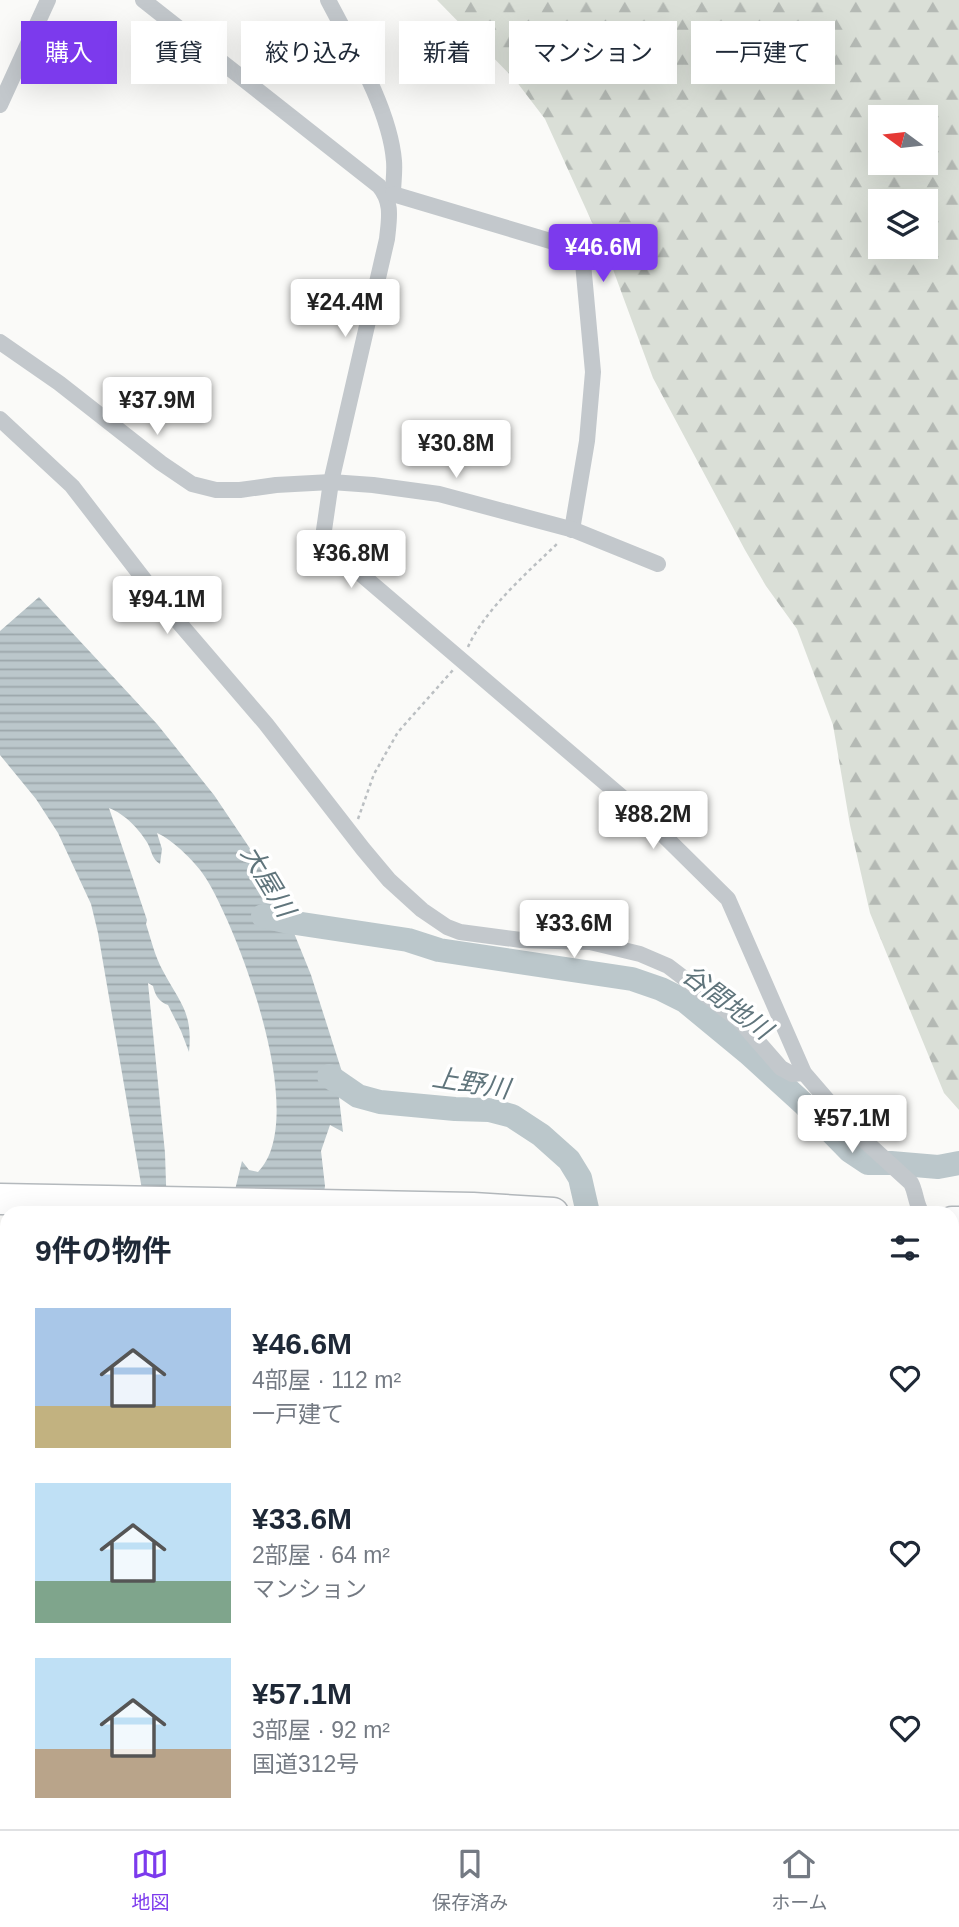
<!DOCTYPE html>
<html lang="ja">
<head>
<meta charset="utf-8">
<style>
  :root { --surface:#fff; --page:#f6f6f7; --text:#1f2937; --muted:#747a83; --line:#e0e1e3; --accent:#7c3aed }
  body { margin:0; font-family:Helvetica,"Noto Sans JP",sans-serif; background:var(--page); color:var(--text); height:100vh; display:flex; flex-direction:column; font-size:26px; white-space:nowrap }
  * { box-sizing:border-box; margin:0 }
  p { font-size:23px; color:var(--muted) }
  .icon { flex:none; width:38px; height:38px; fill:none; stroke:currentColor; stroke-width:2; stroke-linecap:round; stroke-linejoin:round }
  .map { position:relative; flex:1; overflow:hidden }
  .side { position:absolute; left:0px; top:1206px; width:959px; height:625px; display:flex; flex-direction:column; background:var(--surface); border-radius:21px 21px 0 0; box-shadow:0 7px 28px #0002 }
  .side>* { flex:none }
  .hud { position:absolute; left:21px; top:21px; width:917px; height:63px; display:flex; gap:14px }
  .needle { width:46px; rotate:285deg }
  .controls { position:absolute; left:868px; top:105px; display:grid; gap:14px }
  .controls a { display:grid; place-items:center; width:70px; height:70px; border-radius:0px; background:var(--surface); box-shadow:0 7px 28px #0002; font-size:35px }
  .price { position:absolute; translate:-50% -60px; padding:0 16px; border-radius:7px; background:#fff; color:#222; font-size:23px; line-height:46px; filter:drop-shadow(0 2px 4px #0008) }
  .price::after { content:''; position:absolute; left:50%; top:42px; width:21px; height:16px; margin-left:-10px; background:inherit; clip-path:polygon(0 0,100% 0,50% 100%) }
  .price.active { background:var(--accent); color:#fff }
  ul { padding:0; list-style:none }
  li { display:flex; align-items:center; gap:21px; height:175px; padding:0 35px }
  li span { display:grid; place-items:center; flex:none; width:196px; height:140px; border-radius:0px; color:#555 }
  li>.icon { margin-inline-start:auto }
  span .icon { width:84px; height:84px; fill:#fffc; stroke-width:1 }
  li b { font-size:30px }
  h2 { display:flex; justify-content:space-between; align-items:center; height:84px; padding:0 35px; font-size:30px }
  .pill { padding:0 24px; border-radius:0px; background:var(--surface); box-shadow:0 7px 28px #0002; font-size:24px; line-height:63px }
  .pill.active { background:var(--accent); color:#fff }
  .tabs { display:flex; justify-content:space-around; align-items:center; height:98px; border-top:2px solid var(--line); background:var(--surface); font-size:19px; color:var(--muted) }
  .tabs a { display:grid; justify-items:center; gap:4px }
  .tabs .active { color:var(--accent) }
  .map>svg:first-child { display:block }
</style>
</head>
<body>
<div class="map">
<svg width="959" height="1829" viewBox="0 0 959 1829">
  <defs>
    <pattern id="forest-firs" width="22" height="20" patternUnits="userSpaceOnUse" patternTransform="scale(1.75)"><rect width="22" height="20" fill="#dadfd7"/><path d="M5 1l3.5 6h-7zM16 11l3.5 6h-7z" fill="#b4b9b4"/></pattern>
    <pattern id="water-rules" width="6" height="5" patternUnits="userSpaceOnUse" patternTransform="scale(1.75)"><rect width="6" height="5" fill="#bbc7cb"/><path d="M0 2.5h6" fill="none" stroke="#9ca6aa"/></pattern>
  </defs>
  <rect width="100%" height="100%" fill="#fafaf8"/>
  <path fill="url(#forest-firs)" fill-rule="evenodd" d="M437,0H959V1110L944,1093L870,913L850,825L833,725L797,629L766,586L745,550L653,378L611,264L545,119L516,81ZM880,117H926V163H880ZM880,201H926V247H880Z"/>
  <g fill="url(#water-rules)">
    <path d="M39,597L157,724L214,795L253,853L270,884L289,906L294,933L311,975L343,1075L359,1095L338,1089L343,1132L330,1125L321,1151L325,1186L321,1213L235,1190L242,1161L249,1170L258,1172C310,1119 240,935 207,880C198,864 173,840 157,833L162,849L160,864C152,859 152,852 148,844C140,830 125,814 109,808L147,920L146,924C151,939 155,957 163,971C180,1003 193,1012 189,1052L181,1031L168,1005C159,1002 155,995 153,986L148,983L165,1153L167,1213H146L98,933L91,904L58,833L36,799L0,755V631Z"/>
    <polygon points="285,1824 344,1824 344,1829 284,1829"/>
  </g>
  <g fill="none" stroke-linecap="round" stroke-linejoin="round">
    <g stroke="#bbc7cb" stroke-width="24">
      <polyline points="263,916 289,922 408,940 439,950 632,979 661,989 685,1001 748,1053 805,1105 850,1151 868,1163 891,1163 938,1167 959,1163"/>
      <polyline points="329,1076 358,1096 380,1102 455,1109 489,1110 512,1116 541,1135 569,1160 580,1178 588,1213"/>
    </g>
    <defs>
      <polyline id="secondary" points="927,1829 927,1824"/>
      <g id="highway">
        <polyline points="0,1199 473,1208 553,1213"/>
        <polyline points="952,1222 959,1222"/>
        <polyline points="952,1400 959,1397"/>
        <polyline points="0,1780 7,1779"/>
        <polyline points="0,1818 7,1815"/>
        <polyline points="53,1829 64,1824"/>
      </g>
    </defs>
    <use href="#secondary" stroke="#b3babf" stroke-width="26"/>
    <use href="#highway" stroke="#b4b9bd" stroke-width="33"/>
    <g stroke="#bbbfc2" stroke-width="2.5" stroke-dasharray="3.5 3.5" stroke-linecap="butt">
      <path d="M468,647C485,609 529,571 559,542"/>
      <polyline points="358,819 374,774 398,732 453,670"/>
      <polyline points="823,1829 825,1824"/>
    </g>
    <polyline stroke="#c3c8cc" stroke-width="8" points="149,1824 150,1829"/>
    <g stroke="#c3c8cc" stroke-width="16">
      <path d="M143,0L379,186C393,203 389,219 387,239L331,482L323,537L328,546L644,816L728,899L804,1073L854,1131L911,1183C916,1192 916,1206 922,1213"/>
      <path d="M328,0C352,46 390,110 394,161C395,172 393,184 393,194"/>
      <polyline points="0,105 48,0"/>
      <polyline points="393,194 577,249 583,263 593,372 587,441 572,530"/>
      <polyline points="0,342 59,383 161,463 192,484 216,490 240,490 276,485 331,482 373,485 439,494 574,530 658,564"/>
      <polyline points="0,419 72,486 163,604 266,724 363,849 389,880 422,910 447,927 460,932 521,940 590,942 640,954 668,966 740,1021 781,1068 792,1074 804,1073"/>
      <polyline points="952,1562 959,1584"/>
      <polyline points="952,1679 959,1678"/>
      <polyline points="0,1762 7,1759"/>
      <polyline points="952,1788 959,1788"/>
      <polyline points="187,1824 189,1829"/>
      <polyline points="115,1829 129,1824"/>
    </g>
    <use href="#secondary" stroke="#fff" stroke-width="23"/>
    <use href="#highway" stroke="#fff" stroke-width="30"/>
  </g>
  <g text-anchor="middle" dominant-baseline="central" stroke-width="7" stroke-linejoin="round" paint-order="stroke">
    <g font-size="26" font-style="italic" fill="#60757c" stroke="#fff">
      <text transform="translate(268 881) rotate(59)">大屋川</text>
      <text transform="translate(727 1002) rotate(37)">谷間地川</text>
      <text transform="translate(471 1083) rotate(9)">上野川</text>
    </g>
  </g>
</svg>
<div class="controls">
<a><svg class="needle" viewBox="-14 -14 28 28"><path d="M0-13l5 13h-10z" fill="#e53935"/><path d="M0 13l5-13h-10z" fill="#747a83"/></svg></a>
<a><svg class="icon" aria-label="layers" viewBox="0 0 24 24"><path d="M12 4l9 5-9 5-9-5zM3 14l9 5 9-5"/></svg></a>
</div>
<b class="price active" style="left:603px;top:284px">¥46.6M</b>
<b class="price" style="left:345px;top:339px">¥24.4M</b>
<b class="price" style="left:157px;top:437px">¥37.9M</b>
<b class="price" style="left:456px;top:480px">¥30.8M</b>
<b class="price" style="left:351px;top:590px">¥36.8M</b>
<b class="price" style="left:167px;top:636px">¥94.1M</b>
<b class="price" style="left:653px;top:851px">¥88.2M</b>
<b class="price" style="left:574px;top:960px">¥33.6M</b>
<b class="price" style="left:852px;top:1155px">¥57.1M</b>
<div class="hud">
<a class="pill active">購入</a>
<a class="pill">賃貸</a>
<a class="pill">絞り込み</a>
<a class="pill">新着</a>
<a class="pill">マンション</a>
<a class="pill">一戸建て</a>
</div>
<section class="side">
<h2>9件の物件<svg class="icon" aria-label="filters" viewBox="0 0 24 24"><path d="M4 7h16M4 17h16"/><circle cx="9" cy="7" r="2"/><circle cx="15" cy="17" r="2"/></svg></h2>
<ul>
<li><span style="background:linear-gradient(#a9c7e8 70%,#c2b280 0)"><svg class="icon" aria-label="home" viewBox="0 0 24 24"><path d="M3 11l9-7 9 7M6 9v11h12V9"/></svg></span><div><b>¥46.6M</b><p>4部屋 · 112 m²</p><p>一戸建て</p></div><svg class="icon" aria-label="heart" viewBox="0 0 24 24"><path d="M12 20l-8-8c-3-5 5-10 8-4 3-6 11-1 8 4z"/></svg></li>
<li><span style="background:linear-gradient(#bfe0f5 70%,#7fa58c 0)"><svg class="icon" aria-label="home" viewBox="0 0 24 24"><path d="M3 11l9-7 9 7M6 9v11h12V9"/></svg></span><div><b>¥33.6M</b><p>2部屋 · 64 m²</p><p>マンション</p></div><svg class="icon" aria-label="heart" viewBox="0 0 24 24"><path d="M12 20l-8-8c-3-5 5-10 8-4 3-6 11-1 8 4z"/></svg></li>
<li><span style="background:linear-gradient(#bfe0f5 65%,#b9a48a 0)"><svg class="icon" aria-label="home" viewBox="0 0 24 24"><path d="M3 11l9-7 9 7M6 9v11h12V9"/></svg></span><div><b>¥57.1M</b><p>3部屋 · 92 m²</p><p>国道312号</p></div><svg class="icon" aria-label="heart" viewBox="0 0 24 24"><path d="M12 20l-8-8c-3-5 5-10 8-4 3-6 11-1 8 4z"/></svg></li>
</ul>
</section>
</div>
<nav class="tabs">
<a class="active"><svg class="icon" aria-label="map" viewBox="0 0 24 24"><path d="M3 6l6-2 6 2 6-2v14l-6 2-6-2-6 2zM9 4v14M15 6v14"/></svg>地図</a>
<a><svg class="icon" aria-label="saved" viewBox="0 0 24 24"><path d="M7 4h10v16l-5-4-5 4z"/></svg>保存済み</a>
<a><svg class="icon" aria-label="home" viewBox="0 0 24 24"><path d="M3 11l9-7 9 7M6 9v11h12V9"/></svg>ホーム</a>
</nav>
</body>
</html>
